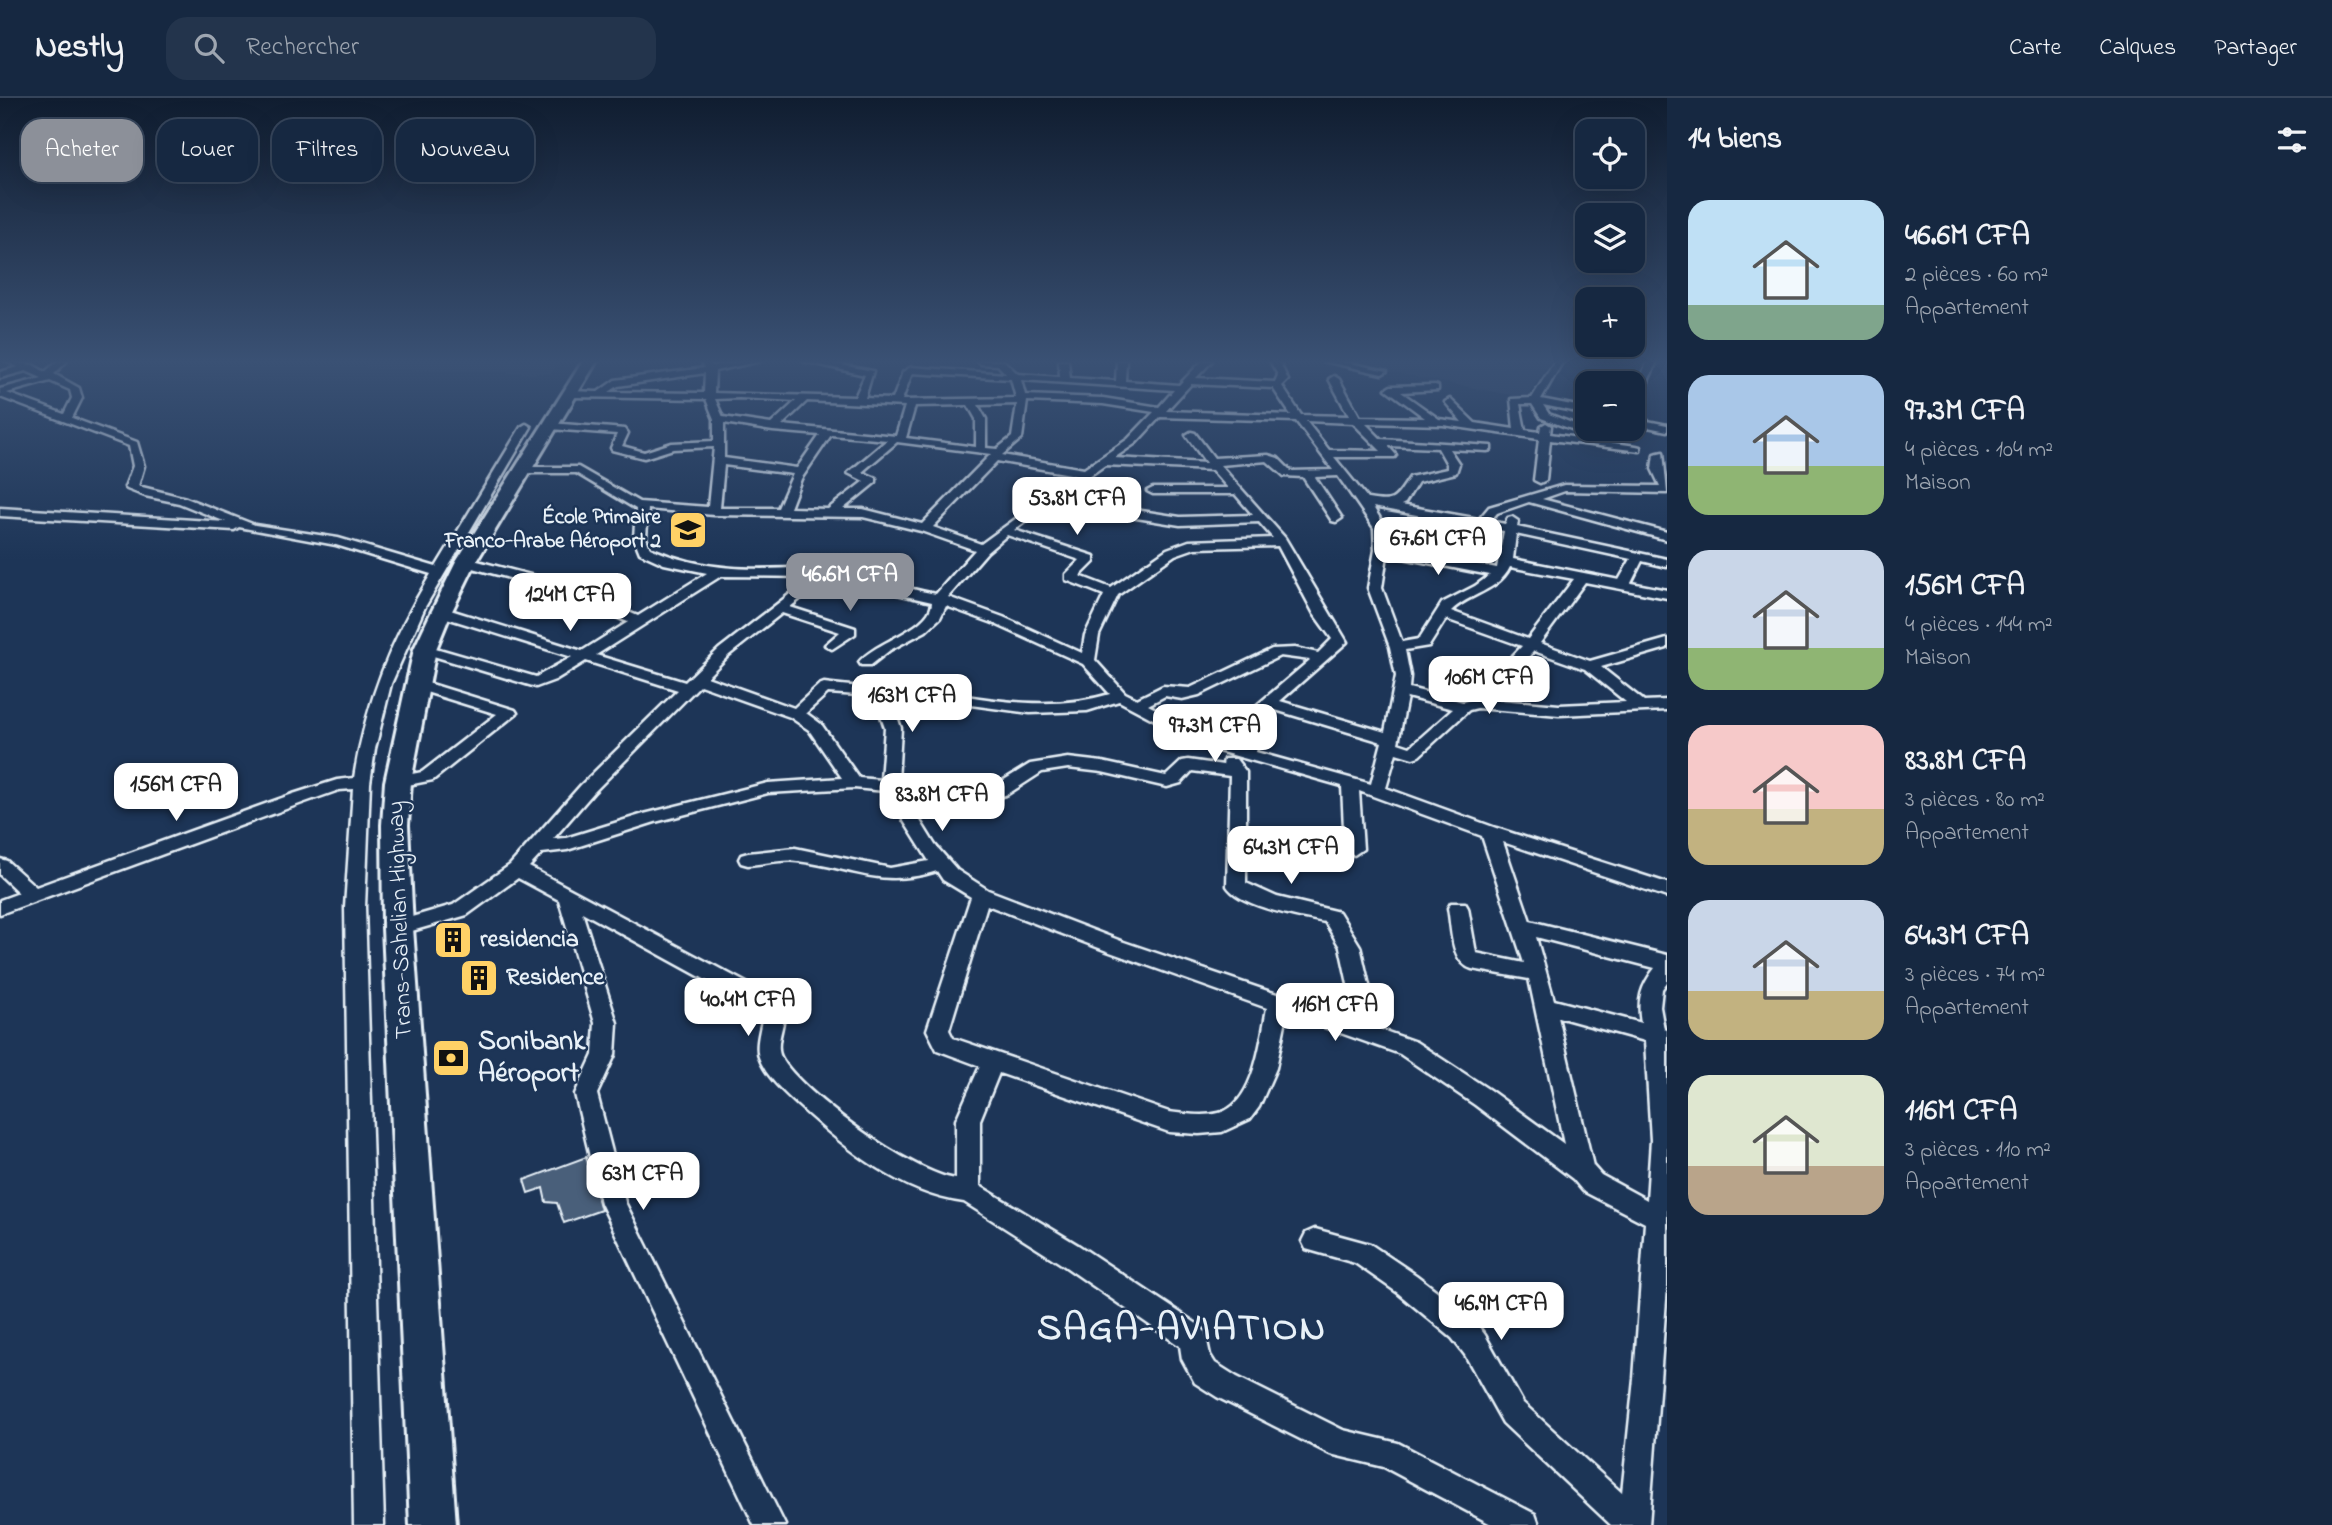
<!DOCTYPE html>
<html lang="fr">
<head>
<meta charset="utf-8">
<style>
  :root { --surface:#162841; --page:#23344c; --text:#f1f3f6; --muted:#9ea6b1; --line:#35445a; --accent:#8c9099 }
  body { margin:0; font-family:"Indie Flower",sans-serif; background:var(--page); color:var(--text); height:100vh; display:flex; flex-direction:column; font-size:26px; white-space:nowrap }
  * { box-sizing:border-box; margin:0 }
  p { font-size:23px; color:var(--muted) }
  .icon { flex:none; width:38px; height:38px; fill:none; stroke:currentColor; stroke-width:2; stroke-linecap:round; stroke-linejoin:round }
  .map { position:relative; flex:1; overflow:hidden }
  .drawer { display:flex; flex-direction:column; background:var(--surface); width:665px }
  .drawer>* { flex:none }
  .hud { position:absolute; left:21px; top:21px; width:665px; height:63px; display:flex; gap:14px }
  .tools { position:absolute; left:1575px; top:21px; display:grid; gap:14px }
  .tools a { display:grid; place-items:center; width:70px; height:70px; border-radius:14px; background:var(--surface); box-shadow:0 7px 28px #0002,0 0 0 2px var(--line); font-size:35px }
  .price { position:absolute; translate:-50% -60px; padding:0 16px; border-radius:14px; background:#fff; color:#222; font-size:23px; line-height:46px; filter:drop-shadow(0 2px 4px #0008) }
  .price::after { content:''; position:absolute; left:50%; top:42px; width:21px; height:16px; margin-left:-10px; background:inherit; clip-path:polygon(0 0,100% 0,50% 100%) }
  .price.active { background:var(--accent); color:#fff }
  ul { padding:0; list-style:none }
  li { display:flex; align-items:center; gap:21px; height:175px; padding:0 21px }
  li span { display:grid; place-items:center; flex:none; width:196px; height:140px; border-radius:21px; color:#555 }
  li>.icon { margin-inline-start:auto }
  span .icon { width:84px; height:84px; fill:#fffc; stroke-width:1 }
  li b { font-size:30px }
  h2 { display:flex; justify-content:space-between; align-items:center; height:84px; padding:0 21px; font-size:30px }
  .tag { padding:0 24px; border-radius:21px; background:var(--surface); box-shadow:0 7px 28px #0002,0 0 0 2px var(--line); font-size:24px; line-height:63px }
  .tag.active { background:var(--accent); color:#fff }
  header { display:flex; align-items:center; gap:42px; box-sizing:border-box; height:98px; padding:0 35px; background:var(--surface); border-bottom:2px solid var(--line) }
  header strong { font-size:33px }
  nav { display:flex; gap:38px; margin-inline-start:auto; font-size:24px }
  .search { width:490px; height:63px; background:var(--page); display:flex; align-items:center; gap:18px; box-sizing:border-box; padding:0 24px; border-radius:21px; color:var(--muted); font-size:26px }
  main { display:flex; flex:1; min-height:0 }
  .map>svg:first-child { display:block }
</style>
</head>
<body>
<header>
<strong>Nestly</strong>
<div class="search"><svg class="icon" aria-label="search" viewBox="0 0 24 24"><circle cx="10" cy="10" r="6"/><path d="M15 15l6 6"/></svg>Rechercher</div>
<nav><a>Carte</a><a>Calques</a><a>Partager</a></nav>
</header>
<main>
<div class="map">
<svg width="1667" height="1427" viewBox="0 0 1667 1427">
  <rect width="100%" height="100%" fill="#1d3557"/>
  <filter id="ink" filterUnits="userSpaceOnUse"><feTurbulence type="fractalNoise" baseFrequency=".0143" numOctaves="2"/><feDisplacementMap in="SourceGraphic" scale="14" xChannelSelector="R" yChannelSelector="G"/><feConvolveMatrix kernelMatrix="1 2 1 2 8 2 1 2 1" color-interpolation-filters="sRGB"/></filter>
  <g filter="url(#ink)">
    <g fill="#2a4162">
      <polygon points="370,263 561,263 551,276 362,270"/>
      <polygon points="1334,263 1550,263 1526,300"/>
    </g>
    <g fill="#495e7a" stroke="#e8f1f8" stroke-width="2">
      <polygon points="456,832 460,833 470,847 443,854 438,841"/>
      <polygon points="586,1059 601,1112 564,1125 557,1105 546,1104 543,1090 528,1095 524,1082"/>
    </g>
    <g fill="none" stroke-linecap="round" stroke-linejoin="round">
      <defs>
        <g id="minor">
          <path d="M7,263L33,267L45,274L58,263H67L54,276L79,290L82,300L72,320L137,344L144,368L138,388L186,400L255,427L338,440L436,469L521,329L526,326L531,329L425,509L391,586L375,651L370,685L365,809L384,1427H354L345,809L353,691L339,692L305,704L0,816V802L19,795L0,777V761L7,763L36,789L293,696L337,682L354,680C366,603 391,542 431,476L336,447L239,429L234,432L0,418V410L226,424L179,405L145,398L127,391L125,389L133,368L129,348L0,299V291L42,280L26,273L0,280V274L18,269ZM50,283L70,292L72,300L64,316L7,295Z"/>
          <path d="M701,263H709L712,268L743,263H761L715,273L714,295L855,299L865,277L803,263H820L873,273L865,300L893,301L903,274L911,269L1006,276L998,267L981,266L977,263H1004L1018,276L1060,279L1059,263H1068L1070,280L1116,283L1117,263H1126L1125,283L1179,287L1202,263H1212L1196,280L1275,284L1278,277L1270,263H1279L1288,282L1282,288L1301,317L1349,318L1329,281L1334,278L1339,281L1360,319L1425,320L1386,291L1391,288L1435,287L1438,288V292L1401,294L1439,321L1462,324L1445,304L1450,301L1475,325L1514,331L1511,301L1532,300L1555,263H1563L1541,301L1587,310V316L1543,307L1549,316L1605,338L1596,340L1541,320L1532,306H1520L1525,332L1540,334L1541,328L1546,325L1551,328L1550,336L1636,348L1640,349V353L1550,342L1546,382L1540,385L1534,382L1539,341L1443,327L1365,325L1381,341L1491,348V352L1487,353L1449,351L1459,366L1456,375L1418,384L1405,405L1401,407L1479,421L1489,409L1564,387L1660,388L1652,371L1654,356L1663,354L1667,395L1565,393L1542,401L1667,434V442L1529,404L1497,415L1490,423L1505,426L1508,420L1512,419L1518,423L1517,429L1667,461V469L1642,463L1631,485L1667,492V500L1585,484L1540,545L1590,563L1667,541V550L1601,569L1644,603L1667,602V612L1559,617L1477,610L1469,612L1419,658L1413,660L1396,655L1386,690L1496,730L1667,785V799L1503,744L1530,823L1667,857V884L1662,891L1660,909L1664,931L1667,932V1188L1649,1427H1611L1503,1325L1465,1257L1452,1240L1398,1195L1355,1165L1306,1151L1302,1143L1306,1135L1315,1131L1370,1146L1416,1177L1472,1220L1485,1237L1523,1305L1622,1395L1634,1281L1645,1125L1583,1093L1573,1081L1475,1007L1400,956L1287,916L1276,970L1259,1009L1250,1021L1222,1034L1199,1036L1169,1034L999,975L980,1022V1088L1078,1147L1200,1228L1205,1234L1210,1257L1215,1265L1237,1279L1343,1332L1398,1345L1535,1416L1539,1427H1493L1384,1369L1330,1356L1217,1299L1195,1285L1182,1261L1180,1248L1060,1165L964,1104C901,1096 845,1050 799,1008C784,994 766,979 759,959C755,947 761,930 763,917L759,911L582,814L617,925L615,957L597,996L625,1104L785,1427H754L601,1105L575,996L593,957L595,925L559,802L518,780L467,817L398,837L391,835L388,830L391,825L453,807L510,767L581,687L678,592L586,563L555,582L536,589L420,554L418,551L425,547L536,579L572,559L437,517L435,514L442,510L447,511L582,553L628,524L543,489L461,467V461L466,460L553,483L638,518L707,475L664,466L640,455L634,440L636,411L576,375H522L516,372L522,369H578L639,404L708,409L714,349L673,351L644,360L612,352L611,350L617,336L550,331L545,328L550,325L625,331L628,335L622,348L644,354L672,345L714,343V321L706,301L570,299L565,296L570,293L598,294L615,282L704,270ZM705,275L704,295L609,294L618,288ZM912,275L1011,281L1016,300L902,302ZM1021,282L1174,292L1159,309L1103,300L1025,297ZM1191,286L1273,290L1291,317L1166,313ZM739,300L796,303L771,326L723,319L715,301ZM807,303L905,308L896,338L782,327ZM1027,303L1103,306L1154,314L1128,341L1084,371L1002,357L1022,340ZM1017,306L1012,339L997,351L986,350V321L978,307ZM968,307L976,321V349L906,340L915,308ZM1160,319L1296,323L1333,372L1291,373L1278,360L1268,357L1214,360L1195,335L1191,334L1186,337L1206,365L1114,360L1136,345ZM1306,323L1353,325L1381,353L1329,352ZM724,325L773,333L820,337L797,370L724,360ZM831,337L887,342L848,375L864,383L828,411L790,410L801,381ZM897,344L991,356L922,426L863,411H843L876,384V380L862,374ZM1388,348L1438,350L1447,366V371L1410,379C1395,401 1396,406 1368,401L1334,359H1395L1396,357ZM997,363L1076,377L981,446L933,429ZM1267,363L1284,378L1303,379L1332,423L1336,424L1342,420L1315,379L1338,378L1374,430L1375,452L1368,490L1390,549L1396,578L1385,634L1280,603L1347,544L1285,440L1220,367ZM724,367L793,376L778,410H720ZM1105,367L1212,372L1228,390H1153L1147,393L1153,396H1235L1253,417L1180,419L1058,400ZM1049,406L1180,427L1259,424L1273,440L1189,443L1167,451L1111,490L1080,478L1094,464V458L1014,432ZM1373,409L1504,433L1497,470L1387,449L1386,430ZM648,411L714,417L863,419L921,433L975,452L936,496C926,494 915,492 905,489C886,484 863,468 844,468C774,470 716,479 650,450L646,440ZM1516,436L1631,461L1619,482L1513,461ZM1007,437L1080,462L1066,476V482L1104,497L1085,537L1082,555L1003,519L948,499L987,454ZM1278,448L1314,516L1332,541L1318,555L1295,550L1272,551L1190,590L1163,588L1137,601L1125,595L1095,562L1099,537L1118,497L1175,457L1195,450ZM1387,457L1490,477L1475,488L1442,505L1419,541L1402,544L1382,490ZM1510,469L1574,481L1528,541L1451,513C1468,496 1499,493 1510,469ZM845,476L897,496L932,504C931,531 876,543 859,564L861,567H871L890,552L926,533L940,520L946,508L993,525L1083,566L1110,596C1041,617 968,597 898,587C889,586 881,589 872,589C856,589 840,587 824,585L819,587L794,610L707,579L729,557L782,515L840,534L825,547L832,551L855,536V530L790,509L829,478ZM721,478L812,479L719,551L685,584L596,557ZM1446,521L1522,548L1471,602L1463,604L1409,590L1410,578L1405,552L1429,548ZM1534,553L1585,571L1626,604L1559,607L1488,601ZM1280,558L1310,562L1256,608L1247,621L1240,649L1220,644L1148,607L1165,598L1182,601L1199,597ZM700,587L790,619L809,632L842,680L768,685L644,716L566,740L553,741L593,695ZM828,595L874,598L885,630L881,682L859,680L821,626L806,615ZM889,596L1030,615L1087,613L1119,603L1208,650L1342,688L1345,751L1354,757L1363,751L1359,693L1482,738L1524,865L1476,855L1468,810L1465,805H1451L1448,810C1452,830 1450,864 1472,871L1529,881L1564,1046L1491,993L1416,944L1379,931L1360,848L1339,814L1277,799L1246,785V674L1236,661H1224L1223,667L1188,662L1182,663L1166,678L1102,664L1068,660L1030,666L988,692L898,684L901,630ZM1407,599L1453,611L1410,649L1398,645ZM1272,611L1382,644L1371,686L1256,654L1263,621ZM1068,670L1102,674L1167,689L1181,685L1192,673L1230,678L1227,788C1240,809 1301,819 1325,824L1340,849L1356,923L1121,843L988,792L957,772L935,747L903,695L989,702L1008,696L1042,674ZM854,690L885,693L929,763L890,770L795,750L748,755L741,757L739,761L741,765L748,767C763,766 782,761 797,763C852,769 879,791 937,773L943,782L971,799L927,932L937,952L980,968L956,1022V1081C914,1076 801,996 781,959C774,945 786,926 784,911L773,899L529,769L542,755L567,752L655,724L768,695ZM987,807L1107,853L1267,910C1261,940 1255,1006 1219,1015C1203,1019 1185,1016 1169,1014L953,940L949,932ZM1536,839L1655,870C1641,888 1637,902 1641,925L1554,902ZM1558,919L1645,943L1651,1042L1647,1102L1601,1077L1593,1068Z"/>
          <polygon points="1323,263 1340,263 1387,273 1382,276"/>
          <polygon points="1648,263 1657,263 1638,306 1633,309 1633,296"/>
          <polygon points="1633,320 1667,327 1667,333 1633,326"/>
          <polygon points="418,582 515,612 517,615 433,682 398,689 390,684 392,680 422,674 497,616 413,590 410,587"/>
        </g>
        <polygon id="highway" points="583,263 597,263 476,464 449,519 436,551 411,684 408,727 413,830 456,1427 410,1427 383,830 382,727 385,684 414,551 429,519 456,464"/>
      </defs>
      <use href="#minor" stroke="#e8f1f8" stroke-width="5"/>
      <use href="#highway" stroke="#e8f1f8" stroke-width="6"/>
      <use href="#minor" fill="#1d3557" fill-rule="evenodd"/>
      <use href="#highway" fill="#1d3557" fill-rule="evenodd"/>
    </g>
  </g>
  <linearGradient id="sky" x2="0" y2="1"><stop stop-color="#101d30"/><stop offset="0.57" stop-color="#3a5174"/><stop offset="1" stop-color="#3a5174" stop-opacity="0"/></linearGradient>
  <rect width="1667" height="462" fill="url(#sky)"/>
  <defs>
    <symbol id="school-square" viewBox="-11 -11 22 22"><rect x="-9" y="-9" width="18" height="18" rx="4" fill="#ffd166" stroke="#1d3557"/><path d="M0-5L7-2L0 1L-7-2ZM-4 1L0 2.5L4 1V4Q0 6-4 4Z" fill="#111"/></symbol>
    <symbol id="building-square" viewBox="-11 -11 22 22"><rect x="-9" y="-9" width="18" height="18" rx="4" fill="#ffd166" stroke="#1d3557"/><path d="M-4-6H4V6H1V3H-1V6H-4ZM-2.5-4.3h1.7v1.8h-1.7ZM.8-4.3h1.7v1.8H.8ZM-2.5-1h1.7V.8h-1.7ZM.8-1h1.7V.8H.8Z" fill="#111"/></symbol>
    <symbol id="bank-square" viewBox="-11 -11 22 22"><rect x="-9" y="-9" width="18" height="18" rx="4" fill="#ffd166" stroke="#1d3557"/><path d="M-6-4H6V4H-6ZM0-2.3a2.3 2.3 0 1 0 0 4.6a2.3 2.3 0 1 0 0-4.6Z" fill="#111"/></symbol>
  </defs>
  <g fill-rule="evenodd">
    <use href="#school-square" x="666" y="410" width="44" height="44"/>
    <use href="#building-square" x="431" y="820" width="44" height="44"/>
    <use href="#building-square" x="457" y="858" width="44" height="44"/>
    <use href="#bank-square" x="429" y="938" width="44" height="44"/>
  </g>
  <g text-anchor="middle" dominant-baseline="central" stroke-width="5" stroke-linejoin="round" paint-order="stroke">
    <g font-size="21" font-weight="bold" fill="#e8f1f8" stroke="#1d3557" text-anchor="end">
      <text x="661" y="420">École Primaire<tspan x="661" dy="24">Franco-Arabe Aéroport 2</tspan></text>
    </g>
    <g font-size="24" fill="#e8f1f8" stroke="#1d3557">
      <text transform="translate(401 822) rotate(-92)">Trans-Sahelian Highway</text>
    </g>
    <g font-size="24" font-weight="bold" fill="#e8f1f8" stroke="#1d3557" text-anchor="start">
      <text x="480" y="842">residencia</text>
      <text x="506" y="880">Residence</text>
    </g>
    <g font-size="28" font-weight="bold" fill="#e8f1f8" stroke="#1d3557" text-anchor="start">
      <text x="478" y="944">Sonibank<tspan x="478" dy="32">Aéroport</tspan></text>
    </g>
    <g font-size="38" font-weight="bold" letter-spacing="2" fill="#e8f1f8" stroke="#1d3557">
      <text x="1182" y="1232">SAGA-AVIATION</text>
    </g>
  </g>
</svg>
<div class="tools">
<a><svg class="icon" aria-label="locate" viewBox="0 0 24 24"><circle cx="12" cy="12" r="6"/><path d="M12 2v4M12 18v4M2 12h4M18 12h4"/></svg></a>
<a><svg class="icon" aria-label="layers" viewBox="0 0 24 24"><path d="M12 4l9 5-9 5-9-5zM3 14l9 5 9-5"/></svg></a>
<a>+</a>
<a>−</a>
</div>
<b class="price" style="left:1077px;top:439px">53.8M CFA</b>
<b class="price" style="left:1438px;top:479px">67.6M CFA</b>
<b class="price active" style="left:850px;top:515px">46.6M CFA</b>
<b class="price" style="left:570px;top:535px">124M CFA</b>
<b class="price" style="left:1489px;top:618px">106M CFA</b>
<b class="price" style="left:912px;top:636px">163M CFA</b>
<b class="price" style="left:1215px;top:666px">97.3M CFA</b>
<b class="price" style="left:176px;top:725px">156M CFA</b>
<b class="price" style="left:942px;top:735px">83.8M CFA</b>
<b class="price" style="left:1291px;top:788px">64.3M CFA</b>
<b class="price" style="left:748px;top:940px">40.4M CFA</b>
<b class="price" style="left:1335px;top:945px">116M CFA</b>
<b class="price" style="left:643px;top:1114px">63M CFA</b>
<b class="price" style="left:1501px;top:1244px">46.9M CFA</b>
<div class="hud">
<a class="tag active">Acheter</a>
<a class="tag">Louer</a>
<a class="tag">Filtres</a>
<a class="tag">Nouveau</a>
</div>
</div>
<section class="drawer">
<h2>14 biens<svg class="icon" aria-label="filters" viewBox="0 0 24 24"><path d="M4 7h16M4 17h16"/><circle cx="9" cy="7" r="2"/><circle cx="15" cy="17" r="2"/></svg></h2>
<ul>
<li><span style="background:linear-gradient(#bfe0f5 75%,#7fa58c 0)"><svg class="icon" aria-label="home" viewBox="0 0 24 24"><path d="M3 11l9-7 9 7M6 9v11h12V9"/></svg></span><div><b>46.6M CFA</b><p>2 pièces · 60 m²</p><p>Appartement</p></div></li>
<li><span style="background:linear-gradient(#a9c7e8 65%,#8fb573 0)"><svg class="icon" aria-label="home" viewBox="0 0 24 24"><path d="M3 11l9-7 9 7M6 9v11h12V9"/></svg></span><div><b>97.3M CFA</b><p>4 pièces · 104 m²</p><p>Maison</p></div></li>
<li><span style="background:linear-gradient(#c9d6e8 70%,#8fb573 0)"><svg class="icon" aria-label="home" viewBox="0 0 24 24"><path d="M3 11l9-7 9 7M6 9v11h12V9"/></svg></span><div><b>156M CFA</b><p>4 pièces · 144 m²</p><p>Maison</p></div></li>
<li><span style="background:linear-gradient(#f6c9c9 60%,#c2b280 0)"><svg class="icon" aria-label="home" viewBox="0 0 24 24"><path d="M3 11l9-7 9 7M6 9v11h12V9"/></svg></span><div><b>83.8M CFA</b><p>3 pièces · 80 m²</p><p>Appartement</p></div></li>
<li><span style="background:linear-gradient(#c9d6e8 65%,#c2b280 0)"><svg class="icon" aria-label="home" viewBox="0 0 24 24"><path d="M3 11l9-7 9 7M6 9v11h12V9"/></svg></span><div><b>64.3M CFA</b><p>3 pièces · 74 m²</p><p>Appartement</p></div></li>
<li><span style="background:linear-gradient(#dfe7d0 65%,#b9a48a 0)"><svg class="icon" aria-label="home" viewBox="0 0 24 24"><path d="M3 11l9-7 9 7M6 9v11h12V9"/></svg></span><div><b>116M CFA</b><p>3 pièces · 110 m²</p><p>Appartement</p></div></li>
</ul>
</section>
</main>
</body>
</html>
